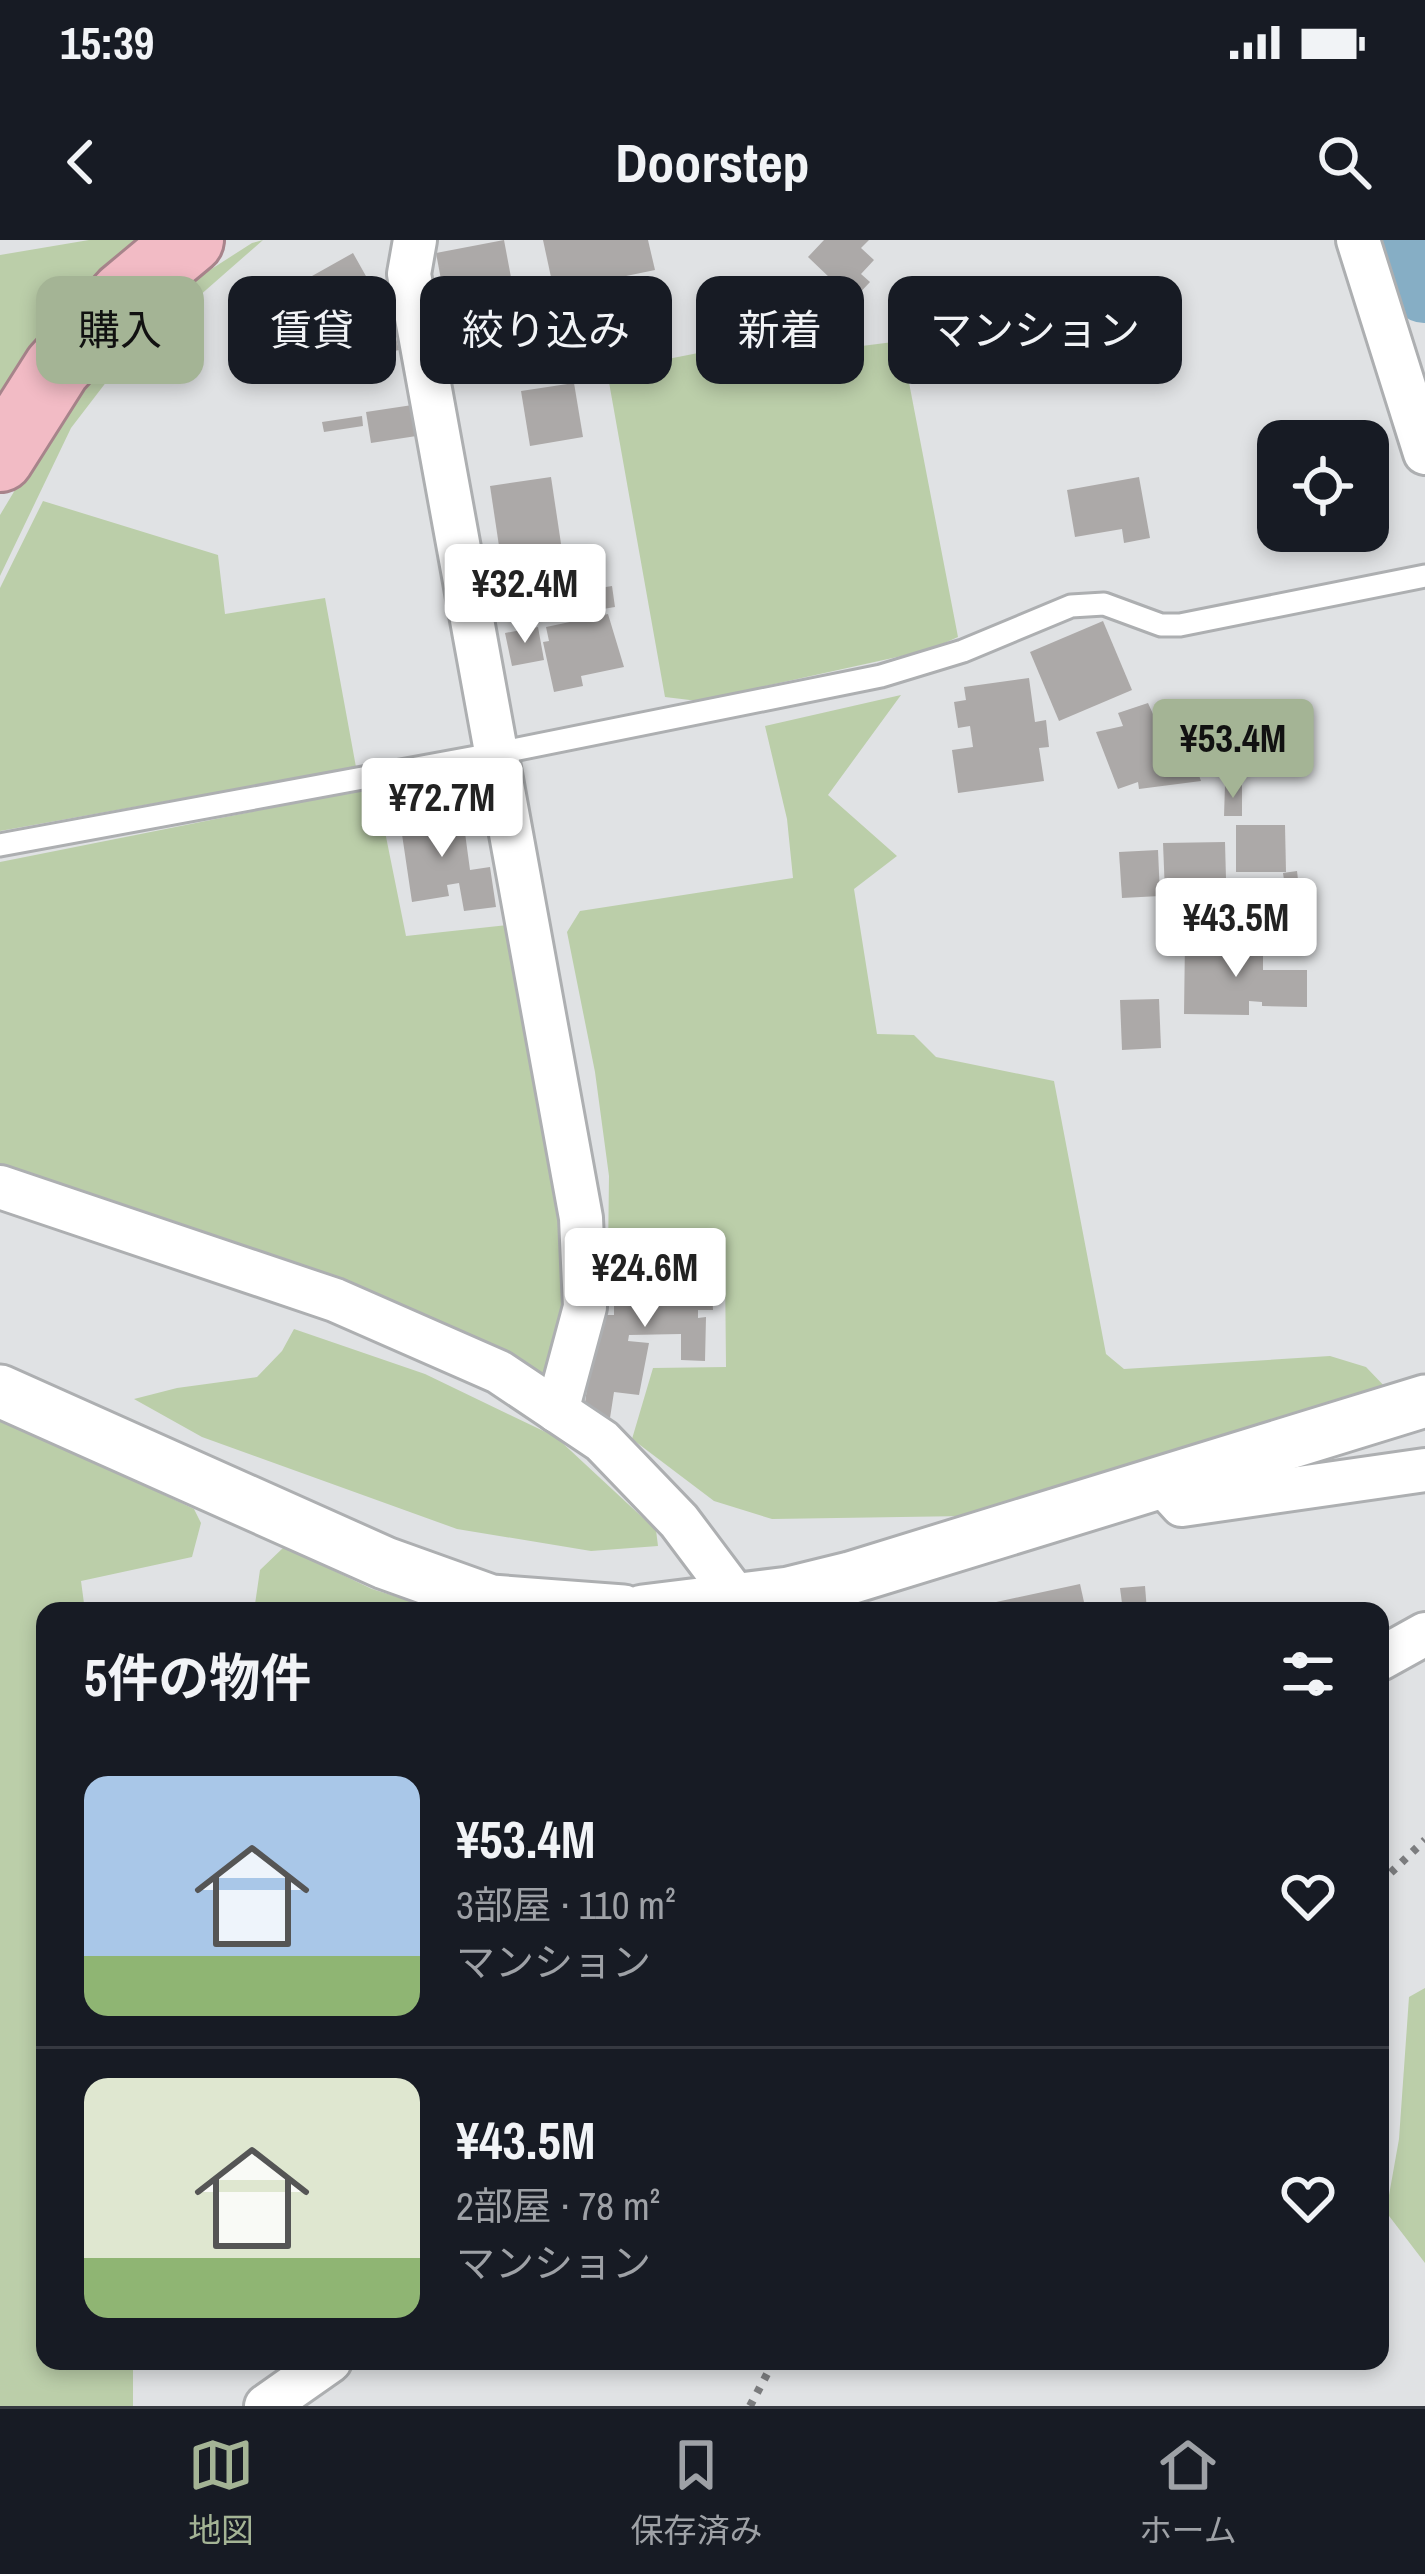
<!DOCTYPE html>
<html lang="ja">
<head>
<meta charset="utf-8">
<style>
  :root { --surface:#171b24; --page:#242831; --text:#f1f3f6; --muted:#9ea1a6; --line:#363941; --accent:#a4b495 }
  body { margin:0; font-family:"Archivo Narrow","Noto Sans JP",sans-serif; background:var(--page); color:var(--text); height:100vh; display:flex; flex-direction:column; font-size:45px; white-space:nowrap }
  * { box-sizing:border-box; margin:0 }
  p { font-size:39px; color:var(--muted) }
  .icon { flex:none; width:66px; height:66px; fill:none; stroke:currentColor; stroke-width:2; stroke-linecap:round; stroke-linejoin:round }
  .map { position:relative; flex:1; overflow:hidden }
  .panel { position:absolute; left:36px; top:1362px; width:1353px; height:768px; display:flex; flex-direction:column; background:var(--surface); border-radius:24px; box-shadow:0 6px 18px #0003 }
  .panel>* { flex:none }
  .guide { position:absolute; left:36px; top:36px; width:1353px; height:108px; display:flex; gap:24px }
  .buttons { position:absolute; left:1257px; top:180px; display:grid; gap:24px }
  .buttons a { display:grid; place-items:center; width:132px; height:132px; border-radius:24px; background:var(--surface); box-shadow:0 6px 18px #0003; font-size:60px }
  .price { position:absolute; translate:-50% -102px; padding:0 27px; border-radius:12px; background:#fff; color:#222; font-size:39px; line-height:78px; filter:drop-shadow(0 3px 6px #0008) }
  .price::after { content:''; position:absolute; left:50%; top:72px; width:36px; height:27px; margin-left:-18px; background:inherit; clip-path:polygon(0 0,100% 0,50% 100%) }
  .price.on { background:var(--accent); color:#111 }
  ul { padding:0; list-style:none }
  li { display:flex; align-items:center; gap:36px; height:300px; padding:0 48px }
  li+li { border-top:3px solid var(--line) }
  li span { display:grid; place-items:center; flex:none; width:336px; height:240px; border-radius:24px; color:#555 }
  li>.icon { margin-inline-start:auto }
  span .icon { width:144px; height:144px; fill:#fffc; stroke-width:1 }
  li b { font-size:51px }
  h2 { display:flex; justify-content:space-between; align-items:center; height:144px; padding:0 48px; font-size:51px }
  .tag { padding:0 42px; border-radius:24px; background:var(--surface); box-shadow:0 6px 18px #0003; font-size:42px; line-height:108px }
  .tag.on { background:var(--accent); color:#111 }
  .status { display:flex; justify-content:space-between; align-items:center; height:84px; padding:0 60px; background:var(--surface); direction:ltr }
  .status svg { height:33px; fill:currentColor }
  header { display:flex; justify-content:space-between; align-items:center; height:156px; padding:0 48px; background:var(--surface); font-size:54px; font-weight:700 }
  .tab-bar { display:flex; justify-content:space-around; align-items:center; height:168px; border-top:3px solid var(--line); background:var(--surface); font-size:33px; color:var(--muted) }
  .tab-bar a { display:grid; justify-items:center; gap:6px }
  .tab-bar .on { color:var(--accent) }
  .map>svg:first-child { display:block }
</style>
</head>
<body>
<div class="status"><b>15:39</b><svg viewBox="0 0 49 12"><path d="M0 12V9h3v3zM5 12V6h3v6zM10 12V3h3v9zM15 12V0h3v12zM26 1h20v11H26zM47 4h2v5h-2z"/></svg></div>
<header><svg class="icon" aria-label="back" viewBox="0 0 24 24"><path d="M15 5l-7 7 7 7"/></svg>Doorstep<svg class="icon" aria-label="search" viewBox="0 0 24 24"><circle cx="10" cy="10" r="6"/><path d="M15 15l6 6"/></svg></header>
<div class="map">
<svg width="1425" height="2166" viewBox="0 0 1425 2166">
  <rect width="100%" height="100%" fill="#e0e2e4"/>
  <g fill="#bbcea9">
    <polygon points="89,0 158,0 0,178 0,15"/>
    <polygon points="263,0 117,128 71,188 0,336 0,275 84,135 160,62 252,3"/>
    <polygon points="800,93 846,108 901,101 958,397 929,410 698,461 665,457 607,131"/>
    <polygon points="43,261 218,315 225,374 325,358 356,527 0,591 0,348"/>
    <polygon points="901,455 828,555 897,616 854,649 877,794 914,795 936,817 1054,841 1106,1114 1124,1129 1330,1116 1366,1127 1389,1151 966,1276 772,1279 714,1261 632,1199 653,1128 726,1127 725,1025 608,1016 609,936 595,832 567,692 580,671 793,638 787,579 765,486"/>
    <polygon points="376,547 406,696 516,684 570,958 568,1045 548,1137 424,1077 0,930 0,622"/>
    <polygon points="294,1089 425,1134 556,1197 656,1290 658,1306 591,1311 457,1289 202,1197 134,1159 177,1148 257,1137 282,1111"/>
    <polygon points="0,1178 194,1269 201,1283 192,1317 81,1341 85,1371 45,1371 45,2121 133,2121 133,2166 0,2166"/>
    <polygon points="284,1307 372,1349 442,1371 254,1371 260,1330"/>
    <polygon points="1425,1748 1425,2023 1386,1972 1399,1899 1409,1757"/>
  </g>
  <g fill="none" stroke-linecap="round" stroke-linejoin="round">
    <polyline stroke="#86aec5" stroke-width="72" points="1407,0 1425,47"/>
  </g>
  <g fill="#aca9a8">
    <polygon points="504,0 513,48 445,61 436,13"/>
    <polygon points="543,0 648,0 655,30 554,51"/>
    <polygon points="824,0 869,0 861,8 874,20 861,34 870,42 853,60 808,17"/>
    <polygon points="353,13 376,54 342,73 335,60 312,74 296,45"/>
    <polygon points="291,47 311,82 252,116 232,81"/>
    <polygon points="391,78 399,110 371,117 364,85"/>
    <polygon points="616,87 620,102 558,114 555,99"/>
    <polygon points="574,143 583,197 530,206 521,151"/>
    <polygon points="419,164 423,195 371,203 366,172"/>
    <polygon points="362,176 363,186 324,192 322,182"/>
    <polygon points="551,237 566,337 505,346 490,246"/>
    <polygon points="1139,237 1150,298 1124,303 1122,289 1075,297 1067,250"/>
    <polygon points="586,344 590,364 572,367 568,348"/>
    <polygon points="612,346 615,367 597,370 594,349"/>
    <polygon points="549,356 554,379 520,385 515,363"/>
    <polygon points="608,374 624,427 581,436 583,446 554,452 543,402 549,401 546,387"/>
    <polygon points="1103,381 1132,450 1059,481 1030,412"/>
    <polygon points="538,387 544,420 512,426 505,393"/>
    <polygon points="1029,438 1035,482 1046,480 1049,507 1039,508 1044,541 958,553 952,510 973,507 970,486 958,488 954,462 966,460 964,447"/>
    <polygon points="1148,463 1153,474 1177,464 1184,481 1196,476 1214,509 1192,515 1201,541 1139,549 1138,542 1118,549 1096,492 1123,486 1118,473"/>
    <polygon points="1225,545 1242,545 1242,576 1224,576"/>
    <polygon points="453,566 457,594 465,593 470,630 490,627 496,667 464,671 459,643 447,645 449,656 412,662 399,574"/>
    <polygon points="1236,585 1285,585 1286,632 1236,632"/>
    <polygon points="1225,602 1227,676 1166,678 1163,603"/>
    <polygon points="1158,610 1160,656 1122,658 1119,612"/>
    <polygon points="1297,631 1301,665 1288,667 1283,633"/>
    <polygon points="1185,700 1245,701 1245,715 1263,715 1263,730 1307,730 1307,767 1262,766 1262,762 1249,761 1249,775 1184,774"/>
    <polygon points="1159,759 1161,808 1122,810 1120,760"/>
    <polygon points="711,1033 713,1070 698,1070 698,1078 706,1077 705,1121 681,1120 681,1094 629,1095 628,1101 649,1103 639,1155 614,1152 610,1178 585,1163 597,1075 614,1075 614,1061 608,1061 608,1041 613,1041 613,1035"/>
    <polygon points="1080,1344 1086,1371 964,1371 964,1369"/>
    <polygon points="1145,1346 1147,1371 1123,1371 1120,1348"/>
  </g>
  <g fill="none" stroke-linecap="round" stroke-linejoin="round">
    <defs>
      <polyline id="service" points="0,605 498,513 881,436 963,411 1071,366 1104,364 1161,385 1180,385 1425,336"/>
      <g id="minor">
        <polyline points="415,0 409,34 581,978 585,1067 557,1171"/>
        <polyline points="1358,0 1425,213"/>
        <polyline points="0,947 335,1060 499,1132 602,1201 679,1281 736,1357"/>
        <polyline points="1162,1243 1182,1265 1425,1230"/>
        <polyline points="1380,1419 1425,1394"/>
        <polyline points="266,2166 330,2121"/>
      </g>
      <g id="tertiary">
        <polyline points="0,1151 385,1323 491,1361 623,1371"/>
        <polyline points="643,1371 789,1353 850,1338 1425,1161"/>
      </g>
      <polyline id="motorway" points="0,218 57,128 124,55 190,0"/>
    </defs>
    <use href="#service" stroke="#adafb1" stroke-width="27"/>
    <use href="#minor" stroke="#adafb1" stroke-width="48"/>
    <use href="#tertiary" stroke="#adafb1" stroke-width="57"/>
    <use href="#motorway" stroke="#a7848b" stroke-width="72"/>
    <g stroke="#7c7d7f" stroke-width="8" stroke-dasharray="6 9" stroke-linecap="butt">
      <polyline points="1380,1643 1425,1600"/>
      <polyline points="750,2166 774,2121"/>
    </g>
    <use href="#service" stroke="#fff" stroke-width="21"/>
    <use href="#minor" stroke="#fff" stroke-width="42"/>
    <use href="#tertiary" stroke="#fff" stroke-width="51"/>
    <use href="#motorway" stroke="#f2bbc5" stroke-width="66"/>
  </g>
</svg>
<div class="buttons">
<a><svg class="icon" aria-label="locate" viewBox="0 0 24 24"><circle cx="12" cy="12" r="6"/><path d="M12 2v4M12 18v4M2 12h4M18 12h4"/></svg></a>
</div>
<b class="price" style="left:525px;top:406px">¥32.4M</b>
<b class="price on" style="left:1233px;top:561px">¥53.4M</b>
<b class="price" style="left:442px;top:620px">¥72.7M</b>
<b class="price" style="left:1236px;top:740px">¥43.5M</b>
<b class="price" style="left:645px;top:1090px">¥24.6M</b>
<div class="guide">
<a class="tag on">購入</a>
<a class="tag">賃貸</a>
<a class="tag">絞り込み</a>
<a class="tag">新着</a>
<a class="tag">マンション</a>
</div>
<section class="panel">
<h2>5件の物件<svg class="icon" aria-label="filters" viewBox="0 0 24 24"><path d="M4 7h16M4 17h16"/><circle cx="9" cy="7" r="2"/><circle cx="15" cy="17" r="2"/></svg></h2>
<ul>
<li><span style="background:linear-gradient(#a9c7e8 75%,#8fb573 0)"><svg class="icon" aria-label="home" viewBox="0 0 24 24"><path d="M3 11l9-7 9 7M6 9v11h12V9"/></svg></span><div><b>¥53.4M</b><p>3部屋 · 110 m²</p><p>マンション</p></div><svg class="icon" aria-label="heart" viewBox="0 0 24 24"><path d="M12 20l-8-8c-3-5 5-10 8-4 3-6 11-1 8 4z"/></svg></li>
<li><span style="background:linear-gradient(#dfe7d0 75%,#8fb573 0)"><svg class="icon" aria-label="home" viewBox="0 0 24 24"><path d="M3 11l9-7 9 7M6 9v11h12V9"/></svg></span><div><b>¥43.5M</b><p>2部屋 · 78 m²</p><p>マンション</p></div><svg class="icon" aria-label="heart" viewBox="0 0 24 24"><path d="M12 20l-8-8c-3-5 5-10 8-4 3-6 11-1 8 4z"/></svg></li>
</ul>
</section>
</div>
<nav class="tab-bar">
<a class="on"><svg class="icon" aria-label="map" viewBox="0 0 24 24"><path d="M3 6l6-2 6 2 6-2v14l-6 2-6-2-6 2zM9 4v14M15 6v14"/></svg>地図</a>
<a><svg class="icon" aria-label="saved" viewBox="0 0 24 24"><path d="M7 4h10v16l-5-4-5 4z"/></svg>保存済み</a>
<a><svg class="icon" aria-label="home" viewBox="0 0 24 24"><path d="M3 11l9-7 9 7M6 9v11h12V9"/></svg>ホーム</a>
</nav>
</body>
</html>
